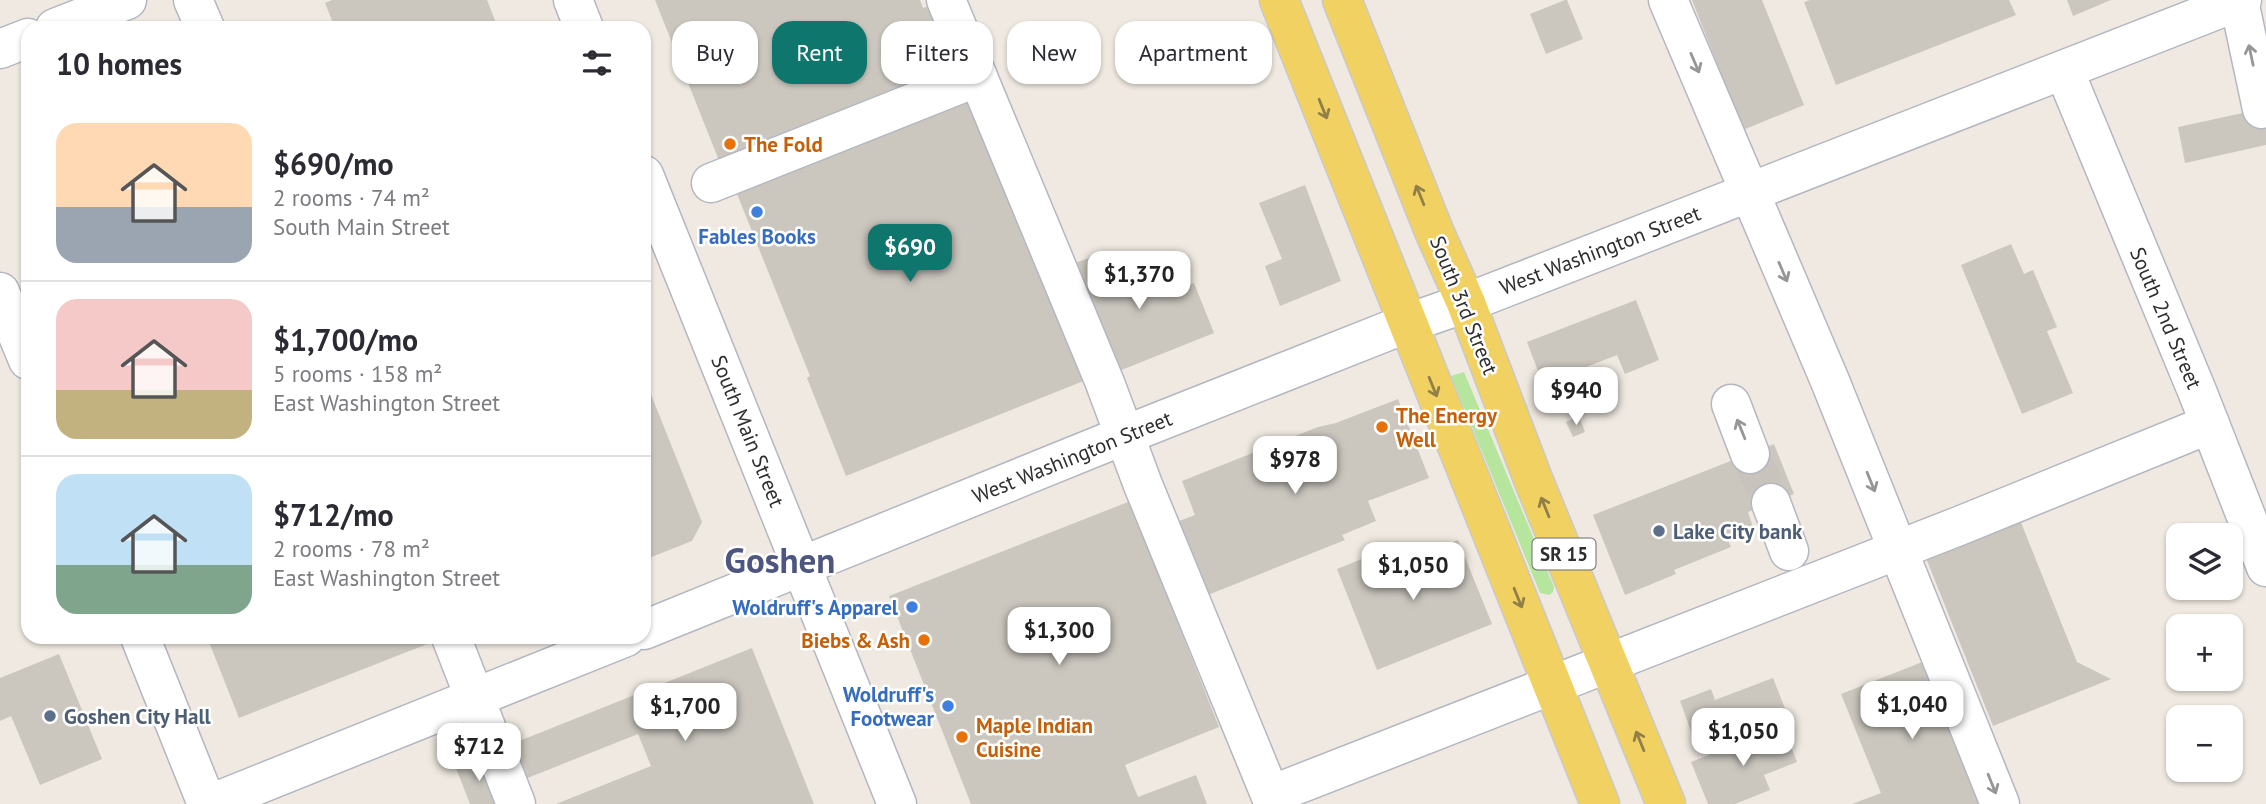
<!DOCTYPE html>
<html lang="en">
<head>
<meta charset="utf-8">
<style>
  :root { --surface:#fff; --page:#f7f7f7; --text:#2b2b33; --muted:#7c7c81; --line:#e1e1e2; --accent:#0f766e }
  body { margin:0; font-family:"PT Sans",sans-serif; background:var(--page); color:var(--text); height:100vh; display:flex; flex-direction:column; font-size:26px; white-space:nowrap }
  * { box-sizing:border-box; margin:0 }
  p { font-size:23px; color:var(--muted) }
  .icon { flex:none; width:38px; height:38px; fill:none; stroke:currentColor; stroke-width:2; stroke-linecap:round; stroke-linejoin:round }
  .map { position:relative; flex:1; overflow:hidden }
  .sheet { position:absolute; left:21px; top:21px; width:630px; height:623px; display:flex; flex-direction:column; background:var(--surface); border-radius:21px; box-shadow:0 2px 5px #0004 }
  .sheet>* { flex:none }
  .banner { position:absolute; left:672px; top:21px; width:665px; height:63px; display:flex; gap:14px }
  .fabs { position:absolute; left:2166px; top:523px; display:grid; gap:14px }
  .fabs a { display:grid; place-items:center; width:77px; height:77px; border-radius:14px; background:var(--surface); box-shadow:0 2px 5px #0004; font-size:35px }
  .price { position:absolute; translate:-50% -60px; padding:0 16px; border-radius:14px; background:#fff; color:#222; font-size:23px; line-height:46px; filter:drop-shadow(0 2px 4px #0008) }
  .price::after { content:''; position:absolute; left:50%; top:42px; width:21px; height:16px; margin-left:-10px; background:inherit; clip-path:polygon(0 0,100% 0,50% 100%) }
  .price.selected { background:var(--accent); color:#fff }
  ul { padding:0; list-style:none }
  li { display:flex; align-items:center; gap:21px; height:175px; padding:0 35px }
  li+li { border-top:2px solid var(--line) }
  li span { display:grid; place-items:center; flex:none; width:196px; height:140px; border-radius:21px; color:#555 }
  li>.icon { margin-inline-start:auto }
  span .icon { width:84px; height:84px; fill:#fffc; stroke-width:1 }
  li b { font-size:30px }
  h2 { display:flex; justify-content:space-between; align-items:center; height:84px; padding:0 35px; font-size:30px }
  .chip { padding:0 24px; border-radius:21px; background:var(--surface); box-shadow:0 2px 5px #0004; font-size:24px; line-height:63px }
  .chip.selected { background:var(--accent); color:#fff }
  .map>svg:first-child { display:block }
</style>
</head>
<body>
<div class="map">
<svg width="2266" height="804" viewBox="0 0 2266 804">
  <rect width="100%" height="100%" fill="#efe9e1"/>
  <polygon fill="#b6e59e" points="1464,372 1554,587 1553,592 1549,595 1540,593 1451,376"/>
  <g fill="#cbc7bf">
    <polygon points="332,0 487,0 498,28 335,28 325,3"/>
    <polygon points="655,0 920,0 923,8 932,5 957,69 720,163"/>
    <polygon points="1565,0 1567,0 1583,39 1546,54 1530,14"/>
    <polygon points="1692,0 1762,0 1804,105 1743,130"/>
    <polygon points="1810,0 2009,0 2016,15 1836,85 1804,2"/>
    <polygon points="2067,0 2111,0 2073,16"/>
    <polygon points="965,92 1017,222 1025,219 1091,378 846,476 807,378 810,376 733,184"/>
    <polygon points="2266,108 2266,145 2185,163 2178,127"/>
    <polygon points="1305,185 1341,281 1280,306 1265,266 1282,259 1259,203"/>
    <polygon points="2011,244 2024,274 2033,270 2057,327 2047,331 2073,393 2022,414 1961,265"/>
    <polygon points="1107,251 1118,278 1158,262 1171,292 1194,283 1214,333 1114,373 1070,265"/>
    <polygon points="1636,300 1659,360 1625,374 1617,355 1543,384 1527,342"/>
    <polygon points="644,377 702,522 692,541 644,560"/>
    <polygon points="1398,399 1429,478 1368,501 1376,521 1342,535 1345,540 1203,597 1174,523 1195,515 1182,481 1318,427 1336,423"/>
    <polygon points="1579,416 1585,432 1573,437 1566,422"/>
    <polygon points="1774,444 1794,494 1748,512 1754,530 1728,540 1731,547 1674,570 1676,574 1625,595 1593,515"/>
    <polygon points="1133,500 1160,566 1156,568 1219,727 1125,765 1138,797 1196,775 1207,804 971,804 889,596"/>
    <polygon points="2020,520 2077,662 2111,679 1993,726 1926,558"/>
    <polygon points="1458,540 1492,624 1377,670 1337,569 1392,547 1398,563"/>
    <polygon points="207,637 439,637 440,639 239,718"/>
    <polygon points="752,648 814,804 556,804 651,766 638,734 520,781 507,746"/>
    <polygon points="59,654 102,759 40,785 11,716 0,721 0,678"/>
    <polygon points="1930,659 1987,804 1852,804 1881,793 1841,694"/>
    <polygon points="1773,678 1788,716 1698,750 1680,701 1711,689 1715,700"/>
    <polygon points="1783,726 1797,762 1764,775 1770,790 1735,804 1708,804 1691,762"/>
    <polygon points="484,757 503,804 470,804 456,768"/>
  </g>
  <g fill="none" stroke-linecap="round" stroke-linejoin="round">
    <polyline stroke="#c8c4bd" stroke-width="38" stroke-dasharray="38 19" stroke-linecap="butt" points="1750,454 1771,503"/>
    <defs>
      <g id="minor">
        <polyline points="193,0 205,28"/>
        <polyline points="573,0 584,28"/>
        <polyline points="946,0 1105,383 1143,485 1274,804"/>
        <polyline points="1668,0 1830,381 2000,804"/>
        <polyline points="2239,1 2262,109"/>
        <polyline points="55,28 127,0"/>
        <polyline points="0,49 28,38"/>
        <polyline points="2064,70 2197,391 2266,567"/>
        <polyline points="644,175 897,804"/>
        <polyline points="711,183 978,77"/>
        <polyline points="0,292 28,360"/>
        <polyline points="1731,404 1750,454"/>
        <polyline points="1771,503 1789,551"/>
        <polyline points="644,630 1125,435 1408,323 1466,303 2242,0"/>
        <polyline points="140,637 207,804"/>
        <polyline points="451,637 516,804"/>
        <polyline points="1271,795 1959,526 2210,424"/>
        <polyline points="210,804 626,637"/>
      </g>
      <g id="major">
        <polyline points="1279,0 1600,804"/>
        <polyline points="1342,0 1434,231 1466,303 1533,479 1666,804"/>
      </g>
    </defs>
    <use href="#minor" stroke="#b4b7c1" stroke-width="41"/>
    <use href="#major" stroke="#c9c9c9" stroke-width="41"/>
    <use href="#minor" stroke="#fff" stroke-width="38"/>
    <use href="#major" stroke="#f2d163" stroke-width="38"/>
  </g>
  <defs><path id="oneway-shaft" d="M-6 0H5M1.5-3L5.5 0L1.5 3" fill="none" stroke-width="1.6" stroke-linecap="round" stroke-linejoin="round" transform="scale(1.75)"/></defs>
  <g stroke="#969696">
    <use href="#oneway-shaft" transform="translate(2251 55) rotate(-102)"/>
    <use href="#oneway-shaft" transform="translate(1695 63) rotate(67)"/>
    <use href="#oneway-shaft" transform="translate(1783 272) rotate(67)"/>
    <use href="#oneway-shaft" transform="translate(1741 429) rotate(-112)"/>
    <use href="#oneway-shaft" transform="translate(1871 482) rotate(68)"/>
    <use href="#oneway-shaft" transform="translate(1992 784) rotate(68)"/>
  </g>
  <g stroke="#908048">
    <use href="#oneway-shaft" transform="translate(1323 109) rotate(68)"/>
    <use href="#oneway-shaft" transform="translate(1420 195) rotate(-112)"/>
    <use href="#oneway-shaft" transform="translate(1433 387) rotate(68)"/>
    <use href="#oneway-shaft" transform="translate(1545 507) rotate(-112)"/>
    <use href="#oneway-shaft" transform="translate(1518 598) rotate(68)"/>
    <use href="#oneway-shaft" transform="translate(1640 741) rotate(-112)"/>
  </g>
  <g fill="#e8710a" stroke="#fff" stroke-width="2.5">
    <circle cx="730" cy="144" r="7"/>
    <circle cx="1382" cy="427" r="7"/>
    <circle cx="924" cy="640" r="7"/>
    <circle cx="962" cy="737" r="7"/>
  </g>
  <g fill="#3f7fe0" stroke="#fff" stroke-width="2.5">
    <circle cx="757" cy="212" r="7"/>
    <circle cx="912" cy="607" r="7"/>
    <circle cx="948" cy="706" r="7"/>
  </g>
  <g fill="#5c6f8a" stroke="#fff" stroke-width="2.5">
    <circle cx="1659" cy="531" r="7"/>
    <circle cx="50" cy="716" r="7"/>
  </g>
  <g text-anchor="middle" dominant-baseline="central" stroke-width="5" stroke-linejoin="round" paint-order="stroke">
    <rect fill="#fff" stroke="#6d6d6d" stroke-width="2" x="1532.5" y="538.5" width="63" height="31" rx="5"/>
    <g font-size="19" font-weight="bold" fill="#2e2e2e">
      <text x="1564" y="554">SR 15</text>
    </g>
    <g font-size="21" font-weight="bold" fill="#c56008" stroke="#fff" text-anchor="start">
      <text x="744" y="144">The Fold</text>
      <text x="1396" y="415">The Energy<tspan x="1396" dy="24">Well</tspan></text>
      <text x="910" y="640" text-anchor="end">Biebs &amp; Ash</text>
      <text x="976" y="725">Maple Indian<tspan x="976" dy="24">Cuisine</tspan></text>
    </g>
    <g font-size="21" font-weight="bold" fill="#366cbe" stroke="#fff" text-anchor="end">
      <text x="757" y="236" text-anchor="middle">Fables Books</text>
      <text x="898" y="607">Woldruff's Apparel</text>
      <text x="934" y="694">Woldruff's<tspan x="934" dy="24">Footwear</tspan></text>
    </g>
    <g font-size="21" fill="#2e2e2e" stroke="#fff">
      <text transform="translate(1600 250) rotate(-21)">West Washington Street</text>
      <text transform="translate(1464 305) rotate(68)">South 3rd Street</text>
      <text transform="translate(2166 318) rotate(67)">South 2nd Street</text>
      <text transform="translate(748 431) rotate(68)">South Main Street</text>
      <text transform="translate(1072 457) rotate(-22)">West Washington Street</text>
    </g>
    <g font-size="21" font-weight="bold" fill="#4e5e75" stroke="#fff" text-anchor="start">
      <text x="1673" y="531">Lake City bank</text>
      <text x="64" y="716">Goshen City Hall</text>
    </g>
    <g font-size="35" font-weight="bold" fill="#4d5680" stroke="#fff">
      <text x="780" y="560">Goshen</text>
    </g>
  </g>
</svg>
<div class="fabs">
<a><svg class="icon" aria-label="layers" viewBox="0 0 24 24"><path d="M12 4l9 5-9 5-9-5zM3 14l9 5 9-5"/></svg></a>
<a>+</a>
<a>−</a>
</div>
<b class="price selected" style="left:910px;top:284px">$690</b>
<b class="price" style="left:1139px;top:311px">$1,370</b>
<b class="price" style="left:1576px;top:427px">$940</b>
<b class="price" style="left:1295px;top:496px">$978</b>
<b class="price" style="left:1413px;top:602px">$1,050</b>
<b class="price" style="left:1059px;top:667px">$1,300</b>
<b class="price" style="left:1912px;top:741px">$1,040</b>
<b class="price" style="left:685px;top:743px">$1,700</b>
<b class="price" style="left:1743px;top:768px">$1,050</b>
<b class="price" style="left:479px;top:783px">$712</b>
<div class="banner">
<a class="chip">Buy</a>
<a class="chip selected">Rent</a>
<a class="chip">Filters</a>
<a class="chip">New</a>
<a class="chip">Apartment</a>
</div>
<section class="sheet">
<h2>10 homes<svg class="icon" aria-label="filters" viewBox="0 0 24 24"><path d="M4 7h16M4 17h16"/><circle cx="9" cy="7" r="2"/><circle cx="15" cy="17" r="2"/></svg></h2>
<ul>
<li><span style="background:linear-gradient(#ffd9b3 60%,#9aa5b1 0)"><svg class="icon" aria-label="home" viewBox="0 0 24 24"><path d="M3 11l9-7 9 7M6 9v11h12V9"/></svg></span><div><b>$690/mo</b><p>2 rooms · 74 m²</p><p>South Main Street</p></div></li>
<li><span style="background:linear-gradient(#f6c9c9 65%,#c2b280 0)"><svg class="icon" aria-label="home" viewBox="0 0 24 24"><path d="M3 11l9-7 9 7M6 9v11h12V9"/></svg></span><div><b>$1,700/mo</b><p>5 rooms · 158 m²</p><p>East Washington Street</p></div></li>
<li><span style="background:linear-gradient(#bfe0f5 65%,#7fa58c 0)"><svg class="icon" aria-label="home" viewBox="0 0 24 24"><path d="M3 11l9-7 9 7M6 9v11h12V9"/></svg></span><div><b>$712/mo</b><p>2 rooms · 78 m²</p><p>East Washington Street</p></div></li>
</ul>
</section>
</div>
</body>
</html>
